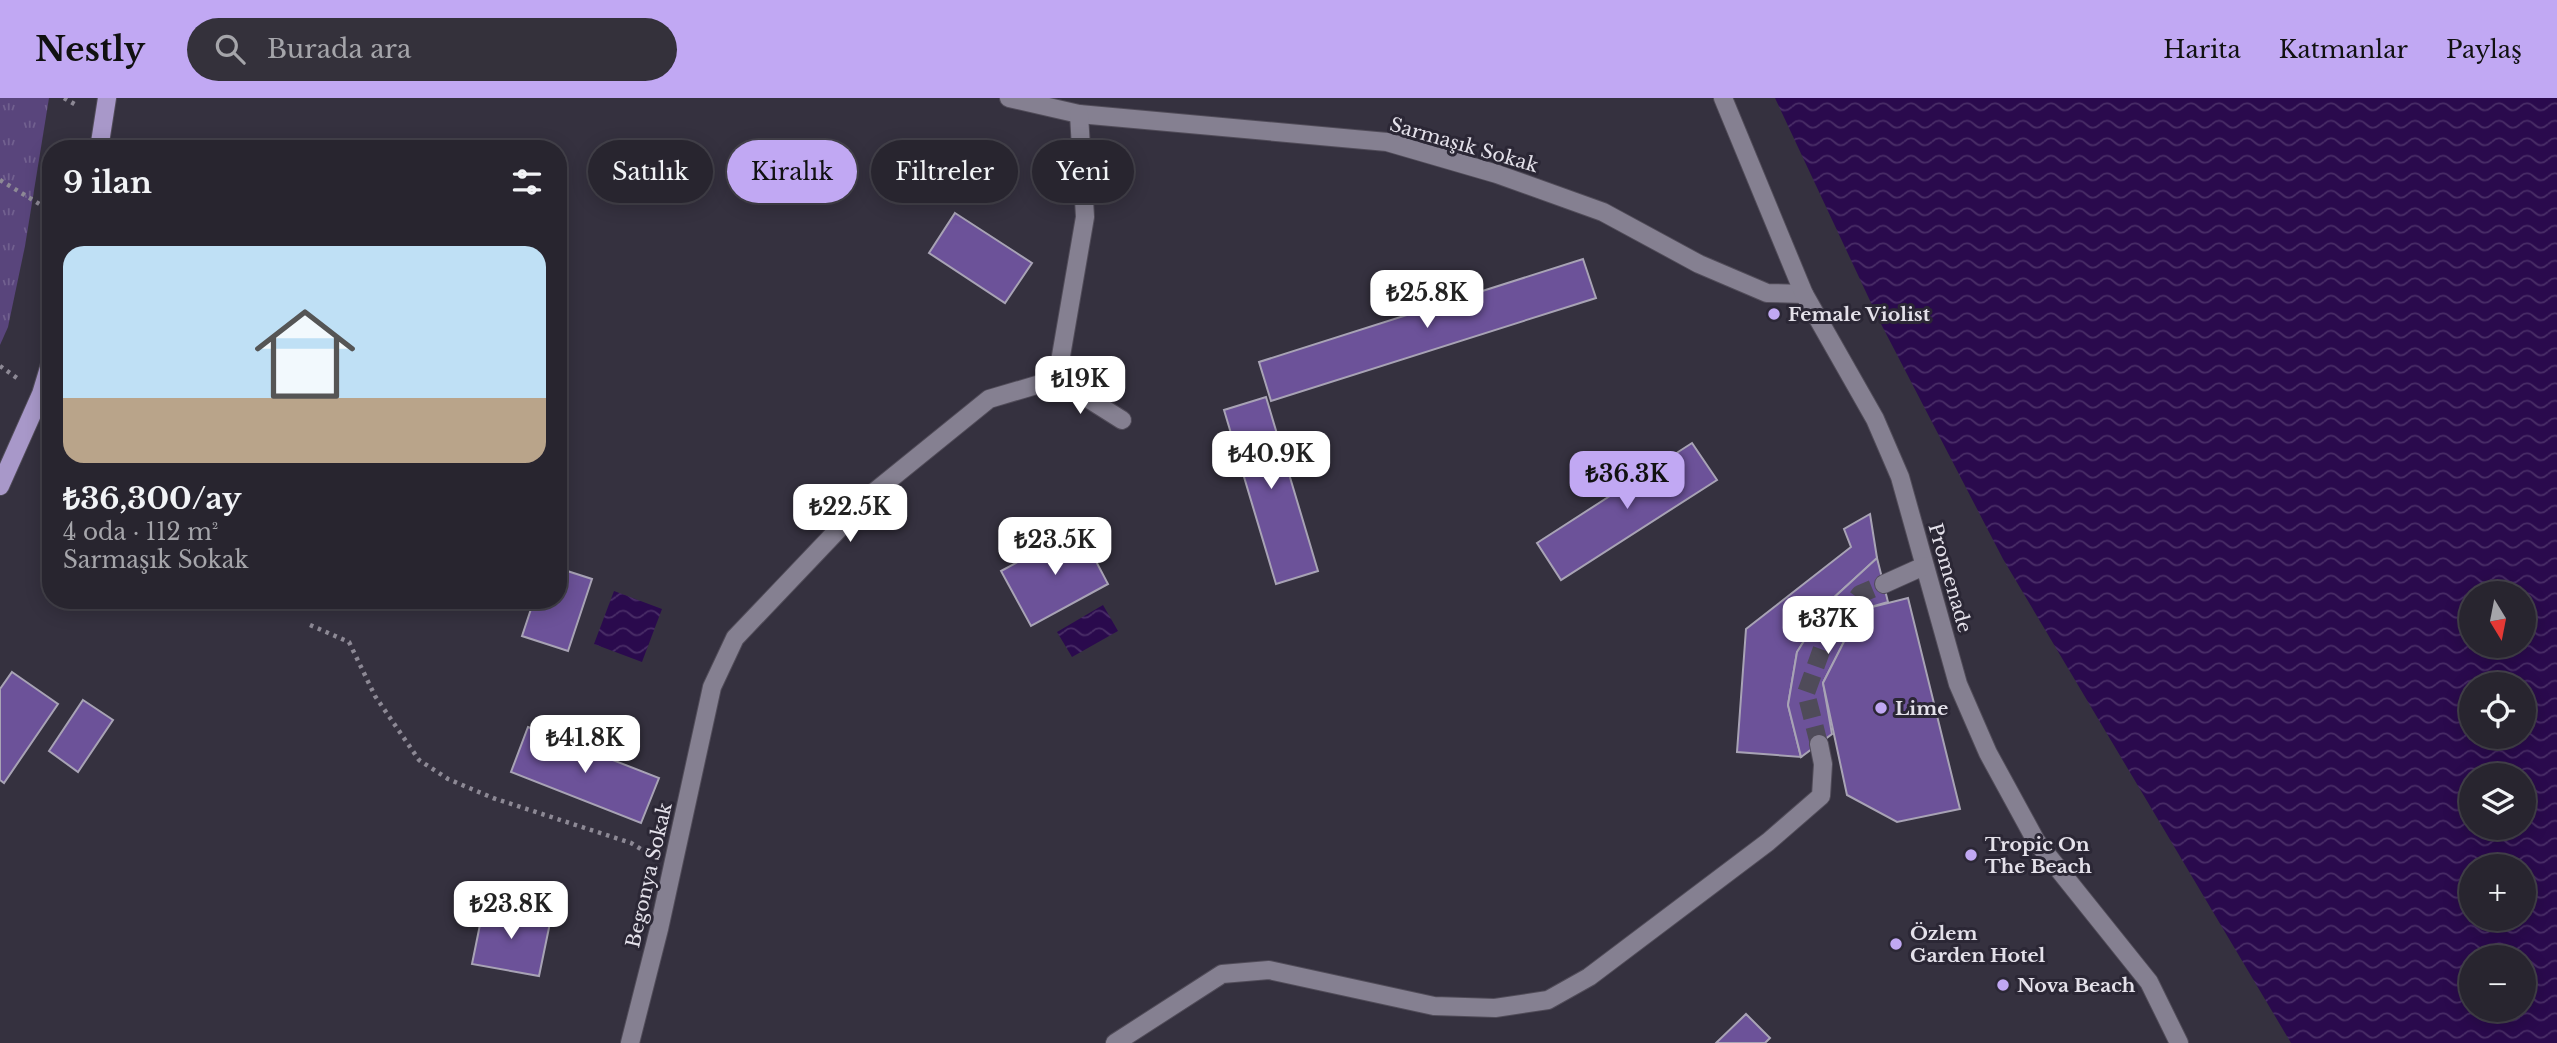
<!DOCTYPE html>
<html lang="tr">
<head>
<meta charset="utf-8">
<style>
  :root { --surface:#28252f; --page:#34313b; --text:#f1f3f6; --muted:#a5a5aa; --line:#44424b; --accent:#c1a8f3 }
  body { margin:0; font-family:"Libre Baskerville",serif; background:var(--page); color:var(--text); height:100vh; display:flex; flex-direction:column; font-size:26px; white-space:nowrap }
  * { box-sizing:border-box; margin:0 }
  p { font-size:23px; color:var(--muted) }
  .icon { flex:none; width:38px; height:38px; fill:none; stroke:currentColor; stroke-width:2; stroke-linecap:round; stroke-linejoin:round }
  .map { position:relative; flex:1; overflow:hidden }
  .panel { position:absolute; left:42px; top:42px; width:525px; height:469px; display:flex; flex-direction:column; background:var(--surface); border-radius:28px; box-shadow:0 4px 18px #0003,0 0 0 2px var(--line) }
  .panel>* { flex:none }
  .guide { position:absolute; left:588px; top:42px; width:665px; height:63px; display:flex; gap:14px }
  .needle { width:46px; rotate:170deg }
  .buttons { position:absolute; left:2459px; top:483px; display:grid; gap:14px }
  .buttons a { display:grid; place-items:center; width:77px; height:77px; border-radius:50%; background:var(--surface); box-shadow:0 4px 18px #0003,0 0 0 2px var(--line); font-size:35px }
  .price { position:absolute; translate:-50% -60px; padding:0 16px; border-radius:14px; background:#fff; color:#222; font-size:23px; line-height:46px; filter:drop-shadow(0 2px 4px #0008) }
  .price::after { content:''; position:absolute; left:50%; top:42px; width:21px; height:16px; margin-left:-10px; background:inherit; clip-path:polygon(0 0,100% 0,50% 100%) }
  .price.active { background:var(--accent); color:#111 }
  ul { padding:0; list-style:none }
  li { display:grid; align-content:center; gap:14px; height:371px; padding:0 21px }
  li+li { border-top:2px solid var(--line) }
  li span { display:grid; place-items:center; height:217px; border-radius:21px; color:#555 }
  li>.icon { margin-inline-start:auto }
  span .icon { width:126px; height:126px; fill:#fffc; stroke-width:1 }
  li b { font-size:30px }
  h2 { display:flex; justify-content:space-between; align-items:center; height:84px; padding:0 21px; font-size:30px }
  .pill { padding:0 24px; border-radius:32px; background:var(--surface); box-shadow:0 4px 18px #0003,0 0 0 2px var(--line); font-size:24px; line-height:63px }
  .pill.active { background:var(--accent); color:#111 }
  header { display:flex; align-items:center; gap:42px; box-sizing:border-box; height:98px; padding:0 35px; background:var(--accent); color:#111 }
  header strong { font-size:33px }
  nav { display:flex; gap:38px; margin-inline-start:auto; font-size:24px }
  .search { width:490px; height:63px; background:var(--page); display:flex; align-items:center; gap:18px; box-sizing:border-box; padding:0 24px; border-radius:38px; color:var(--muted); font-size:26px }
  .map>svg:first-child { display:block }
</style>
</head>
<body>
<header>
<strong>Nestly</strong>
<div class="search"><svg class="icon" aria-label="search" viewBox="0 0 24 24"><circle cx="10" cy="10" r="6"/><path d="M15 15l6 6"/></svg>Burada ara</div>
<nav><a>Harita</a><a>Katmanlar</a><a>Paylaş</a></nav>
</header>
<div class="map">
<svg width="2557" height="945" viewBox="0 0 2557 945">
  <defs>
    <pattern id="park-tufts" width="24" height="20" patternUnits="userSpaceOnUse" patternTransform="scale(1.75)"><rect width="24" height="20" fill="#59457c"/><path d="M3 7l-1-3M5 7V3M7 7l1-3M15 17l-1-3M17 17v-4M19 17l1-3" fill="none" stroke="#71608f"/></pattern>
    <pattern id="water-waves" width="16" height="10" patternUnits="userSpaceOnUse" patternTransform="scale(1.75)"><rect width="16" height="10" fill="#2a0a4d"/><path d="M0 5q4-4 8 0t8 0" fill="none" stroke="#492d67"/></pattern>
  </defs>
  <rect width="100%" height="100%" fill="#35313f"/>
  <polygon fill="url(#park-tufts)" points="0,0 49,0 25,148 8,229 0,247"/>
  <g fill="url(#water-waves)" fill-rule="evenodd">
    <path d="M1775,0H2557V945H2291L2003,461L1880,224ZM2471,495H2524V548H2471ZM2471,586H2524V639H2471ZM2471,677H2524V730H2471ZM2471,768H2524V821H2471ZM2471,859H2524V912H2471Z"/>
    <polygon points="614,493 662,511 642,564 594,546"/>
    <polygon points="1103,507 1118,533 1072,559 1057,534"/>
  </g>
  <g fill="#6c5299" stroke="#a8a3b5" stroke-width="2">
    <polygon points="955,115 1032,165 1005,205 929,155"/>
    <polygon points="1583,161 1596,200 1271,303 1259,264"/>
    <polygon points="1266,299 1318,473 1276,486 1224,312"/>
    <polygon points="1692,345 1717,382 1561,482 1537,445"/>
    <polygon points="1870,416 1877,460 1828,505 1797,554 1788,607 1801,659 1737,654 1746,531 1851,449 1844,431"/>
    <polygon points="1079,431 1108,486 1031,528 1001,473"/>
    <polygon points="1877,460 1888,504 1860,512 1823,585 1832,636 1801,659 1788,607 1797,554 1828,505"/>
    <polygon points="558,470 592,481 568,553 522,538 534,502 558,502"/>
    <polygon points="1908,500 1960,711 1897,724 1847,697 1823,585 1860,512"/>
    <polygon points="12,574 58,606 4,685 0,682 0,591"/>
    <polygon points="83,602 113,622 78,674 49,653"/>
    <polygon points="528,629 659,680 641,725 511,674"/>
    <polygon points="484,807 551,820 539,878 472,866"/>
    <polygon points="1746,916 1770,940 1765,945 1716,945"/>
  </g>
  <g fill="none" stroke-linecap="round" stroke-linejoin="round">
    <polyline stroke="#4f4b59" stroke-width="18" stroke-dasharray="18 9" stroke-linecap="butt" points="1819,646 1806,595 1824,545 1860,496 1884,486"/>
    <defs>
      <g id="minor">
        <polyline points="1009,0 1079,16 1387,44 1497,76 1603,114 1699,166 1767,195 1804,196"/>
        <polyline points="1723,0 1804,196 1875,321 1900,379 1958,586 1988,655 2036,743 2149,884 2179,945"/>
        <polyline points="1057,281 1122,322"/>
        <polyline points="1884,486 1924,468"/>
        <polyline points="630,945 659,831 712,589 735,540 873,395 989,301 1057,281 1085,119 1079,16"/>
        <polyline points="1115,945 1222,876 1269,872 1434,908 1495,910 1548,902 1589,879 1768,744 1821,698 1823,666 1819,646"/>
      </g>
      <g id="major">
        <polyline points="99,51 107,0"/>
        <polyline points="0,388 41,296 51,263"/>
      </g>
    </defs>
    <use href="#minor" stroke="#514c59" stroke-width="20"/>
    <use href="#major" stroke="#514c59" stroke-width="20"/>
    <g stroke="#8d8995" stroke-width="4.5" stroke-dasharray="3.5 5" stroke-linecap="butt">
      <polyline points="64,0 78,8"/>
      <polyline points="0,82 51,113"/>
      <polyline points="0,268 17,280"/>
      <polyline points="310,527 349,544 375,598 419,662 448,681 493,700 631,745 649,756"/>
    </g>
    <use href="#minor" stroke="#858091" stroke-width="18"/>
    <use href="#major" stroke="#a898c9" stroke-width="18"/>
  </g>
  <g fill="#c1a8f3" stroke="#2b2735" stroke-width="2.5">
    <circle cx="1774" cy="216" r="7"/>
    <circle cx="1881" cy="610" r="7"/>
    <circle cx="1971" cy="757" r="7"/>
    <circle cx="1896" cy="846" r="7"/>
    <circle cx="2003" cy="887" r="7"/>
  </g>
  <g text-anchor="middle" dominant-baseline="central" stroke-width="6" stroke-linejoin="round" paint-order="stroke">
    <g font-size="19" fill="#e4e1ea" stroke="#2b2735">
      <text transform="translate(1464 47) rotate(16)">Sarmaşık Sokak</text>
      <text transform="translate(1950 480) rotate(74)">Promenade</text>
      <text transform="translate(649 777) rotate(-77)">Begonya Sokak</text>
    </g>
    <g font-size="19" font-weight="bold" fill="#e4e1ea" stroke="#2b2735" text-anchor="start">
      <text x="1788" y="216">Female Violist</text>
      <text x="1895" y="610">Lime</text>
      <text x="1985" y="746">Tropic On<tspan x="1985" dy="22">The Beach</tspan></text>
      <text x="1910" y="835">Özlem<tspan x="1910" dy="22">Garden Hotel</tspan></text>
      <text x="2017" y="887">Nova Beach</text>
    </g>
  </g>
</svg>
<div class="buttons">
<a><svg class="needle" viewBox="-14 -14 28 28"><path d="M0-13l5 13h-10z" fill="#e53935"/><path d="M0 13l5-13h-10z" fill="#a5a5aa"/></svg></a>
<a><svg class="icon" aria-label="locate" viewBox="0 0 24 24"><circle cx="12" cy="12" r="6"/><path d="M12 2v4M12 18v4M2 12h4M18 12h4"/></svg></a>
<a><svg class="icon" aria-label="layers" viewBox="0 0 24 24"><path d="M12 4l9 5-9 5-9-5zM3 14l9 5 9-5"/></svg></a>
<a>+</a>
<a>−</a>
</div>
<b class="price" style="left:1427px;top:232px">₺25.8K</b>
<b class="price" style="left:1080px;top:318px">₺19K</b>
<b class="price" style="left:1271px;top:393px">₺40.9K</b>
<b class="price active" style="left:1627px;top:413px">₺36.3K</b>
<b class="price" style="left:850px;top:446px">₺22.5K</b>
<b class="price" style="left:1055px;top:479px">₺23.5K</b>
<b class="price" style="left:1828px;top:558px">₺37K</b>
<b class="price" style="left:585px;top:677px">₺41.8K</b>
<b class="price" style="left:511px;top:843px">₺23.8K</b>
<div class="guide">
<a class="pill">Satılık</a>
<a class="pill active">Kiralık</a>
<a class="pill">Filtreler</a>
<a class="pill">Yeni</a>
</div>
<section class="panel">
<h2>9 ilan<svg class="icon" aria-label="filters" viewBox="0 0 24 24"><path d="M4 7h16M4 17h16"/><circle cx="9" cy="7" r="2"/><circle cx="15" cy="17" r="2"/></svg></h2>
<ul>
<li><span style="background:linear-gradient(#bfe0f5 70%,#b9a48a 0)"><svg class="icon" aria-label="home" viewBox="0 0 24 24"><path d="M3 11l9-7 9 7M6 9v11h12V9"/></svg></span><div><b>₺36,300/ay</b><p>4 oda · 112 m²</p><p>Sarmaşık Sokak</p></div></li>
</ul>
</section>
</div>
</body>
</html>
